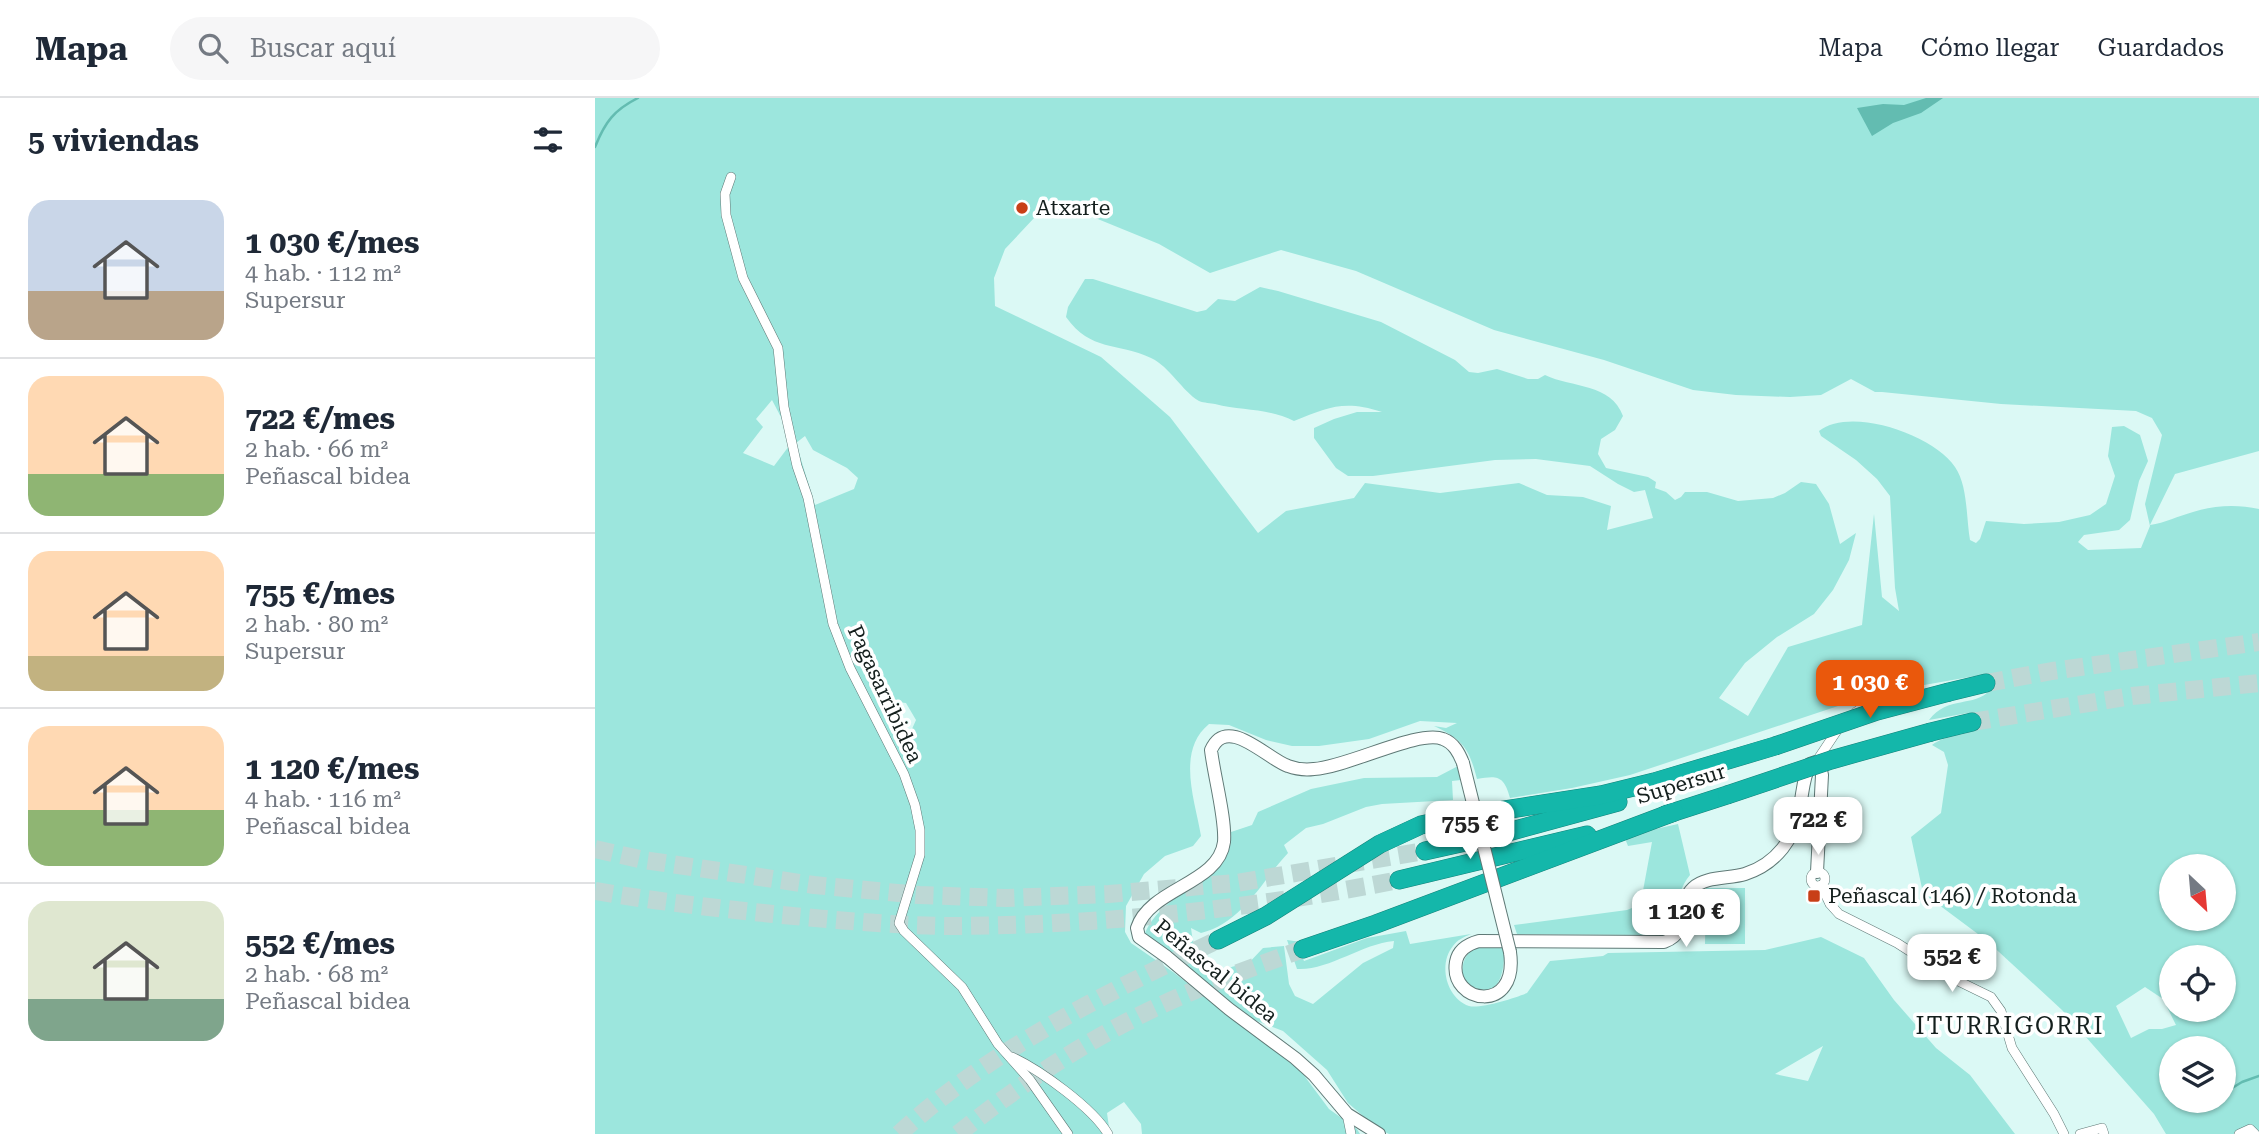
<!DOCTYPE html>
<html lang="es">
<head>
<meta charset="utf-8">
<style>
  :root { --surface:#fff; --page:#f6f6f7; --text:#1f2937; --muted:#747a83; --line:#e0e1e3; --accent:#ea580c }
  body { margin:0; font-family:"Roboto Serif",serif; background:var(--page); color:var(--text); height:100vh; display:flex; flex-direction:column; font-size:26px; white-space:nowrap }
  * { box-sizing:border-box; margin:0 }
  p { font-size:23px; color:var(--muted) }
  .icon { flex:none; width:38px; height:38px; fill:none; stroke:currentColor; stroke-width:2; stroke-linecap:round; stroke-linejoin:round }
  .map { position:relative; flex:1; overflow:hidden }
  .drawer { display:flex; flex-direction:column; background:var(--surface); width:595px }
  .drawer>* { flex:none }
  .needle { width:46px; rotate:154deg }
  .tools { position:absolute; left:1564px; top:756px; display:grid; gap:14px }
  .tools a { display:grid; place-items:center; width:77px; height:77px; border-radius:50%; background:var(--surface); box-shadow:0 2px 5px #0004; font-size:35px }
  .price { position:absolute; translate:-50% -60px; padding:0 16px; border-radius:14px; background:#fff; color:#222; font-size:23px; line-height:46px; filter:drop-shadow(0 2px 4px #0008) }
  .price::after { content:''; position:absolute; left:50%; top:42px; width:21px; height:16px; margin-left:-10px; background:inherit; clip-path:polygon(0 0,100% 0,50% 100%) }
  .price.current { background:var(--accent); color:#fff }
  ul { padding:0; list-style:none }
  li { display:flex; align-items:center; gap:21px; height:175px; padding:0 28px }
  li+li { border-top:2px solid var(--line) }
  li span { display:grid; place-items:center; flex:none; width:196px; height:140px; border-radius:21px; color:#555 }
  li>.icon { margin-inline-start:auto }
  span .icon { width:84px; height:84px; fill:#fffc; stroke-width:1 }
  li b { font-size:30px }
  h2 { display:flex; justify-content:space-between; align-items:center; height:84px; padding:0 28px; font-size:30px }
  header { display:flex; align-items:center; gap:42px; box-sizing:border-box; height:98px; padding:0 35px; background:var(--surface); border-bottom:2px solid var(--line) }
  header strong { font-size:33px }
  nav { display:flex; gap:38px; margin-inline-start:auto; font-size:24px }
  .search { width:490px; height:63px; background:var(--page); display:flex; align-items:center; gap:18px; box-sizing:border-box; padding:0 24px; border-radius:38px; color:var(--muted); font-size:26px }
  main { display:flex; flex:1; min-height:0 }
  .map>svg:first-child { display:block }
</style>
</head>
<body>
<header>
<strong>Mapa</strong>
<div class="search"><svg class="icon" aria-label="search" viewBox="0 0 24 24"><circle cx="10" cy="10" r="6"/><path d="M15 15l6 6"/></svg>Buscar aquí</div>
<nav><a>Mapa</a><a>Cómo llegar</a><a>Guardados</a></nav>
</header>
<main>
<section class="drawer">
<h2>5 viviendas<svg class="icon" aria-label="filters" viewBox="0 0 24 24"><path d="M4 7h16M4 17h16"/><circle cx="9" cy="7" r="2"/><circle cx="15" cy="17" r="2"/></svg></h2>
<ul>
<li><span style="background:linear-gradient(#c9d6e8 65%,#b9a48a 0)"><svg class="icon" aria-label="home" viewBox="0 0 24 24"><path d="M3 11l9-7 9 7M6 9v11h12V9"/></svg></span><div><b>1 030 €/mes</b><p>4 hab. · 112 m²</p><p>Supersur</p></div></li>
<li><span style="background:linear-gradient(#ffd9b3 70%,#8fb573 0)"><svg class="icon" aria-label="home" viewBox="0 0 24 24"><path d="M3 11l9-7 9 7M6 9v11h12V9"/></svg></span><div><b>722 €/mes</b><p>2 hab. · 66 m²</p><p>Peñascal bidea</p></div></li>
<li><span style="background:linear-gradient(#ffd9b3 75%,#c2b280 0)"><svg class="icon" aria-label="home" viewBox="0 0 24 24"><path d="M3 11l9-7 9 7M6 9v11h12V9"/></svg></span><div><b>755 €/mes</b><p>2 hab. · 80 m²</p><p>Supersur</p></div></li>
<li><span style="background:linear-gradient(#ffd9b3 60%,#8fb573 0)"><svg class="icon" aria-label="home" viewBox="0 0 24 24"><path d="M3 11l9-7 9 7M6 9v11h12V9"/></svg></span><div><b>1 120 €/mes</b><p>4 hab. · 116 m²</p><p>Peñascal bidea</p></div></li>
<li><span style="background:linear-gradient(#dfe7d0 70%,#7fa58c 0)"><svg class="icon" aria-label="home" viewBox="0 0 24 24"><path d="M3 11l9-7 9 7M6 9v11h12V9"/></svg></span><div><b>552 €/mes</b><p>2 hab. · 68 m²</p><p>Peñascal bidea</p></div></li>
</ul>
</section>
<div class="map">
<svg width="1664" height="1036" viewBox="0 0 1664 1036">
  <rect width="100%" height="100%" fill="#dbf9f5"/>
  <g fill="#9ce6dd" fill-rule="evenodd">
    <path d="M0,0H1664V353L1580,376L1555,427C1570,425 1583,418 1598,414C1620,407 1642,406 1664,411V1036H1571L1559,1016L1467,912L1391,842L1328,795L1316,739L1346,715L1353,667L1349,654L1337,647C1352,636 1369,639 1382,630L1379,618L1373,615L1334,622C1353,597 1379,610 1395,592L1393,581L1386,577L1312,590L1255,604L1035,677L977,690L915,700C909,678 903,677 882,681C874,650 868,642 839,628L851,630L862,625L825,623L774,641L724,648H697L671,642L634,627L614,626C581,653 600,702 606,738L598,748L570,758L549,776L531,808L530,834L536,845L578,874L705,972L734,1011L762,1031L765,1036H547L546,1026L529,1004L512,1015L515,1036H0ZM466,106L564,146L615,175L686,152L761,173L899,232L1009,262L1098,292L1141,297L1195,299L1226,297L1256,281L1280,294H1287L1406,306L1541,313L1557,320L1567,337L1550,406L1555,428L1546,450L1493,452L1483,444L1489,437L1524,432L1535,422L1544,383L1553,363L1545,337L1529,328L1517,329L1513,358L1520,378L1511,406L1495,417L1464,424L1429,426L1391,423L1385,441L1381,445L1375,442C1371,419 1373,388 1360,369C1339,337 1256,308 1224,333L1226,338L1261,362L1282,381L1295,398L1300,490L1304,513L1287,499L1279,416L1267,527L1193,549L1153,618L1124,600L1150,565L1182,539L1219,516L1238,492L1254,462L1261,435L1245,446L1234,406L1221,386L1206,384L1190,395L1178,400L1143,403L1112,394H1090L1086,399L1080,402L1071,394L1060,390L1061,384L1053,379L1011,370L1003,356L1006,341L1020,332L1028,318C1016,285 977,290 950,277L943,281H933L902,271L883,275L874,274L860,262L786,224L683,193L665,189L640,203L623,201L611,212L602,214L498,181H490L473,209L471,219C496,254 522,244 556,260C575,269 587,293 604,303C609,305 616,305 620,306C647,313 674,310 699,323C734,309 749,302 787,314H762L739,321L719,330V340L741,370L753,378H778L900,362L941,361L995,368L1023,386L1039,394L1050,392L1058,420L1012,432L1016,408L988,399L952,397L924,385L845,395L770,385L759,400L691,413L663,435L575,319L506,259L400,208L399,180L410,151L440,119ZM177,302L188,323L194,348L179,368L148,355L168,329L161,321ZM210,338L218,352L252,370L263,380L259,391L220,407L201,345ZM302,604L311,605L321,622L313,640C296,636 292,629 288,613ZM1577,768H1629V821H1577ZM1577,859H1629V912H1577ZM1550,889L1568,901L1581,927L1567,931H1554L1536,940L1521,908ZM1577,950H1629V1003H1577Z"/>
    <path d="M865,667L866,682L857,683L858,702L787,706L771,709L728,726L711,730L689,747L693,755C666,784 647,825 606,835L596,830C598,851 606,866 622,880C630,872 638,865 650,869L668,850L689,848L694,886L700,898L718,906L768,865L798,850L799,843C766,846 733,873 702,871L692,842L706,844L703,848L709,863L772,840L811,833L815,846L876,836C869,839 862,842 858,848C843,866 851,900 874,908C885,911 920,900 932,895L955,863L1008,858L1013,855L1170,852L1226,839L1269,860L1299,902L1341,950L1375,977L1420,1036H794L782,1030L753,1005L732,972L688,933L659,922L549,838C559,808 597,789 622,772C632,761 637,749 636,734L657,727L663,714L716,691L769,680L842,679ZM1228,948L1213,983L1180,976Z"/>
    <path d="M1083,726L1095,777C1076,799 1088,830 1054,837L922,836L919,827L1032,812L1042,808L1047,798L1057,744L1033,748L1029,738Z"/>
    <polygon points="1111,790 1150,790 1150,846 1110,846"/>
    <path d="M887,847H898L909,850C910,881 901,906 868,883C866,864 869,854 887,847Z"/>
  </g>
  <polygon fill="#63bcb1" points="1331,0 1348,0 1326,15 1298,25 1277,38 1262,10 1288,6 1309,7"/>
  <g fill="none" stroke-linecap="round" stroke-linejoin="round">
    <g stroke="#63bcb1" stroke-width="2.5">
      <path d="M0,49C10,24 19,12 43,0"/>
      <polyline points="1629,995 1647,984 1664,978"/>
    </g>
    <g stroke="#bdd8d5" stroke-width="18" stroke-dasharray="18 9" stroke-linecap="butt">
      <polyline points="1391,585 1457,573 1664,544"/>
      <polyline points="1377,624 1537,598 1664,585"/>
      <polyline points="0,751 49,762 219,787 324,797 411,800 514,796 641,785 830,753"/>
      <path d="M0,793C59,803 119,810 178,816C239,822 302,828 363,828C512,827 659,810 804,782"/>
      <path d="M304,1036C394,952 513,894 623,842"/>
      <path d="M363,1036C431,981 504,934 584,899C625,881 667,866 708,851"/>
    </g>
    <defs>
      <g id="street">
        <polyline points="136,79 130,96 131,117 148,180 183,250 189,309 202,368 213,400 238,526 255,570 309,676 320,707 325,732 325,757 304,825 309,833 367,889 403,946 435,982 473,1036"/>
        <polyline points="1261,614 1321,571"/>
        <polyline points="1221,664 1243,631"/>
        <circle cx="1223" cy="781" r="7"/>
        <polyline points="1226,787 1235,806 1244,816 1302,845 1355,879 1396,899 1406,913 1417,950 1459,1016 1469,1036"/>
        <path d="M417,959C445,972 498,1010 513,1036"/>
        <polyline points="752,1016 756,1036"/>
        <polyline points="1485,1036 1507,1030 1509,1036"/>
        <polyline points="1644,1036 1655,1031 1660,1036"/>
      </g>
      <g id="secondary">
        <path d="M915,854C924,917 854,906 861,864C863,852 873,846 884,843L1069,844C1098,833 1081,806 1098,790C1111,778 1134,781 1150,776C1181,766 1201,740 1205,708C1208,693 1208,680 1215,666L1221,664L1225,668L1227,677L1222,774"/>
        <path d="M784,1036L752,1016L719,977L700,960L634,911L572,859L544,839L542,830C555,790 624,786 629,744C631,721 619,678 616,652C632,616 672,661 693,668C701,671 711,672 719,671C753,669 824,631 848,641C859,645 864,655 868,665"/>
      </g>
      <g id="highway">
        <polyline points="1354,594 1391,585"/>
        <polyline points="1336,634 1377,624"/>
        <polyline points="1070,717 1132,697"/>
        <polyline points="830,753 902,737 1023,704"/>
        <polyline points="804,782 992,737"/>
        <polyline points="623,842 671,818 785,746 826,727 858,720 1006,697 1059,684 1180,648"/>
        <polyline points="708,851 781,826 1079,714"/>
      </g>
    </defs>
    <use href="#street" stroke="#5f7976" stroke-width="10"/>
    <use href="#secondary" stroke="#5f7976" stroke-width="14"/>
    <use href="#highway" stroke="#148279" stroke-width="19"/>
    <use href="#street" stroke="#fff" stroke-width="9"/>
    <use href="#secondary" stroke="#fff" stroke-width="12"/>
    <use href="#highway" stroke="#14b7aa" stroke-width="18"/>
    <defs>
      <polyline id="secondary-bridge" points="868,665 915,854"/>
      <g id="highway-bridge">
        <polyline points="1180,648 1282,613 1354,594"/>
        <polyline points="1132,697 1236,662 1336,634"/>
      </g>
    </defs>
    <use href="#secondary-bridge" stroke="#5f7976" stroke-width="14" stroke-linecap="butt"/>
    <use href="#highway-bridge" stroke="#148279" stroke-width="19" stroke-linecap="butt"/>
    <use href="#secondary-bridge" stroke="#fff" stroke-width="12"/>
    <use href="#highway-bridge" stroke="#14b7aa" stroke-width="18"/>
  </g>
  <g fill="#c83f17" stroke="#fff" stroke-width="2.5">
    <circle cx="427" cy="110" r="7"/>
    <rect x="1212" y="791" width="14" height="14" rx="3.5"/>
  </g>
  <g text-anchor="middle" dominant-baseline="central" stroke-width="7" stroke-linejoin="round" paint-order="stroke">
    <g font-size="21" fill="#141f1d" stroke="#fff" text-anchor="start">
      <text x="441" y="110">Atxarte</text>
      <text x="1233" y="798">Peñascal (146) / Rotonda</text>
    </g>
    <g font-size="21" fill="#141f1d" stroke="#fff">
      <text transform="translate(290 596) rotate(65)">Pagasarribidea</text>
      <text transform="translate(1086 686) rotate(-17)">Supersur</text>
      <text transform="translate(621 873) rotate(39)">Peñascal bidea</text>
    </g>
    <g font-size="24" letter-spacing="2" fill="#141f1d" stroke="#fff">
      <text x="1415" y="928">ITURRIGORRI</text>
    </g>
  </g>
</svg>
<div class="tools">
<a><svg class="needle" viewBox="-14 -14 28 28"><path d="M0-13l5 13h-10z" fill="#e53935"/><path d="M0 13l5-13h-10z" fill="#747a83"/></svg></a>
<a><svg class="icon" aria-label="locate" viewBox="0 0 24 24"><circle cx="12" cy="12" r="6"/><path d="M12 2v4M12 18v4M2 12h4M18 12h4"/></svg></a>
<a><svg class="icon" aria-label="layers" viewBox="0 0 24 24"><path d="M12 4l9 5-9 5-9-5zM3 14l9 5 9-5"/></svg></a>
</div>
<b class="price current" style="left:1275px;top:622px">1 030 €</b>
<b class="price" style="left:1223px;top:759px">722 €</b>
<b class="price" style="left:875px;top:763px">755 €</b>
<b class="price" style="left:1091px;top:851px">1 120 €</b>
<b class="price" style="left:1357px;top:896px">552 €</b>
</div>
</main>
</body>
</html>
